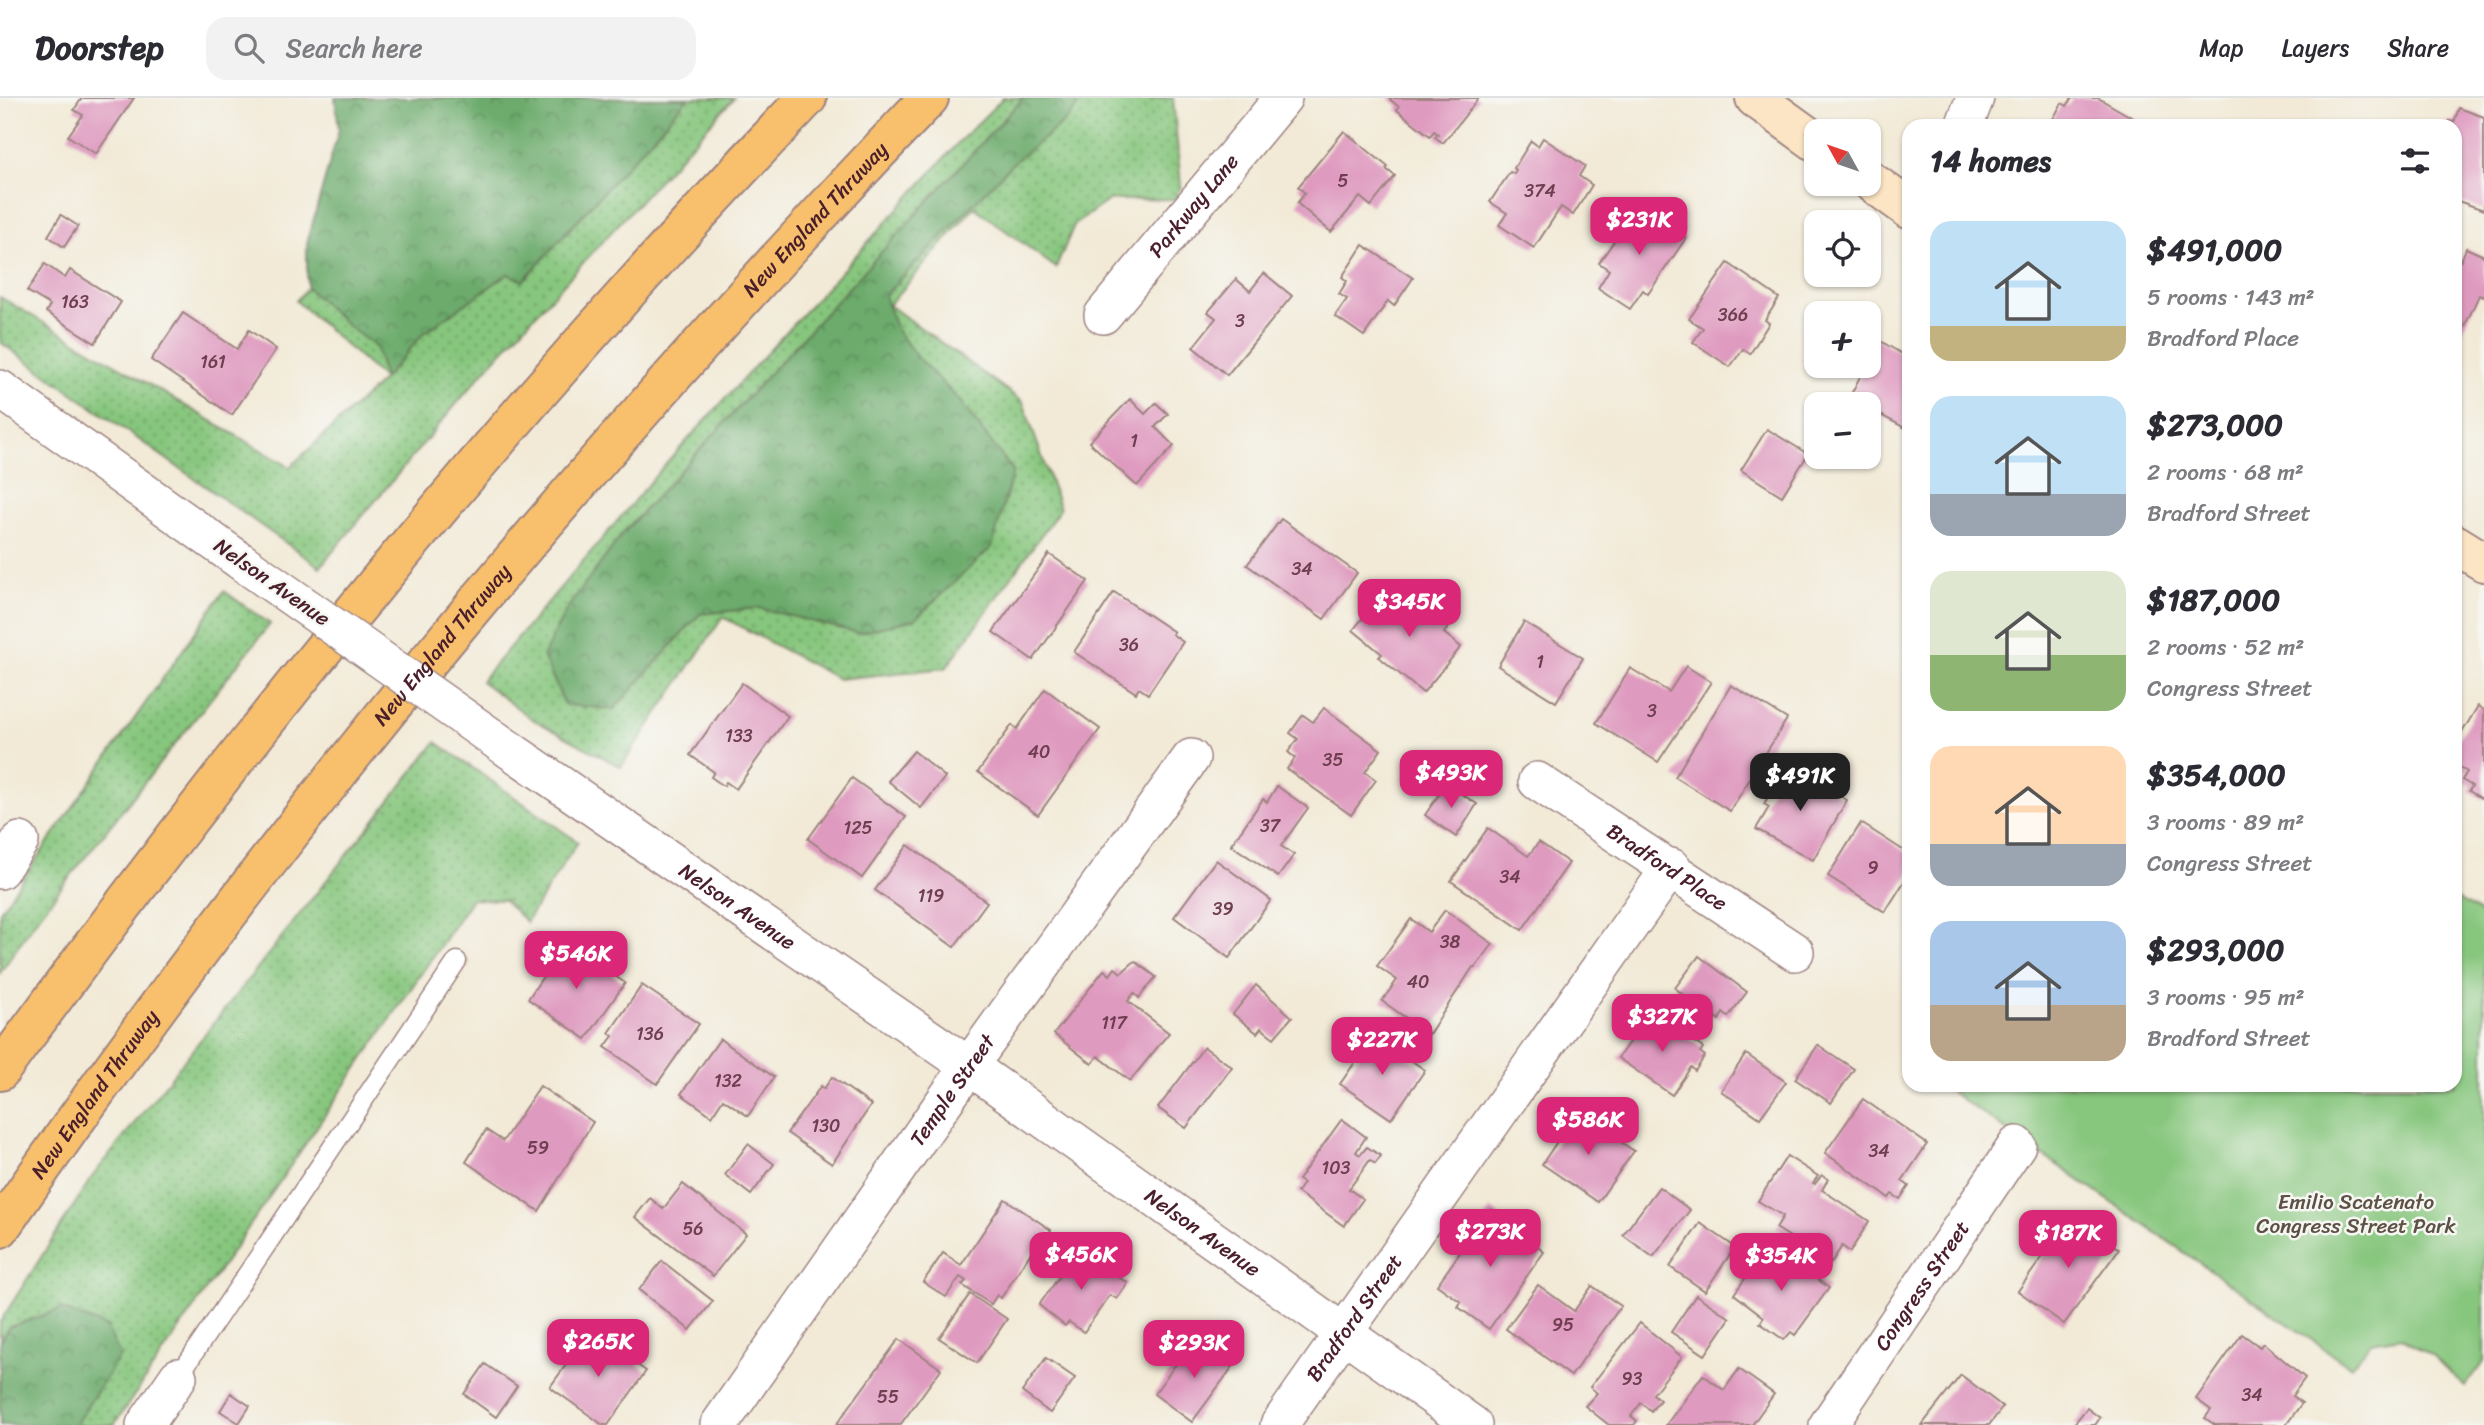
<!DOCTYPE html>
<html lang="en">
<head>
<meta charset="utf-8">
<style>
  :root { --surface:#fff; --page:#f2f2f3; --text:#2b2b33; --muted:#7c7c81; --line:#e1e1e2; --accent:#db2777 }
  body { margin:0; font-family:Sriracha,sans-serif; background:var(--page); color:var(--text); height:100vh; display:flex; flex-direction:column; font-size:26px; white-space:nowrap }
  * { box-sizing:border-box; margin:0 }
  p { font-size:23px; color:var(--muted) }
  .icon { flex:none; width:38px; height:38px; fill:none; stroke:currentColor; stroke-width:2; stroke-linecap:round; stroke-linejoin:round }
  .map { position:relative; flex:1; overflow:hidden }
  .side { position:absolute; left:1902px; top:21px; width:560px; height:973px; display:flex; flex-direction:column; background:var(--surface); border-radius:21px; box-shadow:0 2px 5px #0004 }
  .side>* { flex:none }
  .needle { width:46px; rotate:310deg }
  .fabs { position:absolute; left:1804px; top:21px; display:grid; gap:14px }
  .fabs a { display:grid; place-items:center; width:77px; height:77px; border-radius:14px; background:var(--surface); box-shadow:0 2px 5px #0004; font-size:35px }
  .price { position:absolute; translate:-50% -60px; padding:0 16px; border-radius:14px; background:var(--accent); color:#fff; font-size:23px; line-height:46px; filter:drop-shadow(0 2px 4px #0008) }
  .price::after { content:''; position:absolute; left:50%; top:42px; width:21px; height:16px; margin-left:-10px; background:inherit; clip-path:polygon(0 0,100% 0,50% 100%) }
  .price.on { background:#222; color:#fff }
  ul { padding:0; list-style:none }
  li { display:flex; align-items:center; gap:21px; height:175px; padding:0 28px }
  li span { display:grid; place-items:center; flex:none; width:196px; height:140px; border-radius:21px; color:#555 }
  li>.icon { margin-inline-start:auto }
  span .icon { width:84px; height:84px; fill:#fffc; stroke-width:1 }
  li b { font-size:30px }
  h2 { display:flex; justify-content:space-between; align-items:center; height:84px; padding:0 28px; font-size:30px }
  header { display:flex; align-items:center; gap:42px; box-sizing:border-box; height:98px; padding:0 35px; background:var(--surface); border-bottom:2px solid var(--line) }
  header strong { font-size:33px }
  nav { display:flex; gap:38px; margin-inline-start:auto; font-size:24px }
  .search { width:490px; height:63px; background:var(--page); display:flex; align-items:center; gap:18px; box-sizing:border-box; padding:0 24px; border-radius:21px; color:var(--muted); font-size:26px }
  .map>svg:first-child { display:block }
</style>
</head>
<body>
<header>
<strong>Doorstep</strong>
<div class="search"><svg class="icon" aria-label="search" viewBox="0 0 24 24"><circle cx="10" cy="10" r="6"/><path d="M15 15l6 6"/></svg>Search here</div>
<nav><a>Map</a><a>Layers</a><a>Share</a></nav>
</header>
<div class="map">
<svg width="2484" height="1327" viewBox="0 0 2484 1327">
  <defs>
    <pattern id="grass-dots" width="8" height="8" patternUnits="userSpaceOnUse" patternTransform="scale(1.75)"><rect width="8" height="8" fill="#86c67d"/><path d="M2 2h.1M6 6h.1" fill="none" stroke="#70a067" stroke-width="1.8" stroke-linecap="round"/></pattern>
    <pattern id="forest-crowns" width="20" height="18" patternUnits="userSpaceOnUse" patternTransform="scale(1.75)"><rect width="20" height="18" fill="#6cab6c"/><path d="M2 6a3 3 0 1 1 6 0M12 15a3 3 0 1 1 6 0" fill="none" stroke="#5b8b59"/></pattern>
  </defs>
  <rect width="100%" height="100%" fill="#f6f6f2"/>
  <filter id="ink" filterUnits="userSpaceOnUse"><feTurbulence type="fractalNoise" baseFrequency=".0143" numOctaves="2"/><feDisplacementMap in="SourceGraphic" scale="14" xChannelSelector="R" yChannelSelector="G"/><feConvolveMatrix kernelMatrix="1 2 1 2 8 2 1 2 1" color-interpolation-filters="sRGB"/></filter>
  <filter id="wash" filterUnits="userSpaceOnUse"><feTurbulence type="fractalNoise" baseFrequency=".00686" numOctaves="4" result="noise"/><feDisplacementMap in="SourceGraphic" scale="28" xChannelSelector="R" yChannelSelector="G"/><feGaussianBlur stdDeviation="1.57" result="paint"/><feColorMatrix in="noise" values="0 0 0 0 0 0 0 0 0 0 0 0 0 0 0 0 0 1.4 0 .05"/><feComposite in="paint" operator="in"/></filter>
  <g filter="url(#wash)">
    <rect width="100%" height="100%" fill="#f2ead7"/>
    <g fill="url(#grass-dots)" stroke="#687254" stroke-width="2">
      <polygon points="471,0 734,0 484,273 320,469 0,244 0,199 290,369 384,281 296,203"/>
      <polygon points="1003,0 1173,0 1181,88 1175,101 1109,102 1074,127 1056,170 974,109 889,207 1023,304 1060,411 946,570 838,581 723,519 621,669 532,621 481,583 664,368 960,43"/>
      <polygon points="224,493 270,526 38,819 0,875 0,813"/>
      <polygon points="436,644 578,744 526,824 504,802 472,801 114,1327 0,1327 0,1224 92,1079"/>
    </g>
    <g fill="url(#forest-crowns)" stroke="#5b654c" stroke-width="2">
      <polygon points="335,0 688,0 523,183 508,176 424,235 384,281 376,249 349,229 307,190 307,145 339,31"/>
      <polygon points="1023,0 1082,0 1069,20 1013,65 884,198 897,232 916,258 959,302 1013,373 992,449 915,521 858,535 759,510 700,516 614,611 565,607 543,558 566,512 624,434"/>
      <polygon points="61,1211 107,1229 120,1258 75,1327 0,1327 0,1243 9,1229"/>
    </g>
    <polygon fill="#86c67d" stroke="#687254" stroke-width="2" points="2455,800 2484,818 2484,1263 2465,1289 2434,1259 2401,1239 2371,1244 2351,1269 1941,987 2455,987"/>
    <g id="blocks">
      <g fill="#df9abf">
        <polygon points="82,0 134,0 96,56 68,38 83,17 74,12"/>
        <polygon points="1388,0 1479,0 1443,45 1435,39 1438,36 1434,33 1430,38 1397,12 1399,9"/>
        <polygon points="2072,0 2098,0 2147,28 2049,28 2062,5 2067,8"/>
        <polygon points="2459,10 2484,19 2484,112 2455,102 2455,28 2447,28 2449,23 2454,24"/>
        <polygon points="1344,33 1388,69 1386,71 1395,78 1371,108 1360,99 1331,134 1297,105 1305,95 1298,89"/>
        <polygon points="1543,40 1585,68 1579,78 1592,87 1573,117 1561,109 1534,150 1499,127 1507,115 1490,104 1510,74 1514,76 1516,72 1514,70 1531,43 1538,48"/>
        <polygon points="1642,109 1686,140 1648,196 1643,192 1630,211 1598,190 1609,172 1599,165 1629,121 1632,123"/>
        <polygon points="61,117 78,128 64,149 48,138"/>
        <polygon points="1363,147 1413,180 1394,208 1388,203 1364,238 1335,218 1347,201 1339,196 1347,183 1342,179"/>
        <polygon points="2466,150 2484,158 2484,199 2479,197 2460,239 2455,238 2455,160 2461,163"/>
        <polygon points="1728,165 1779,200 1765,222 1769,225 1750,256 1743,251 1730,269 1693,244 1703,230 1689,221"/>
        <polygon points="45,166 65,180 70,172 121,204 95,245 46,214 50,207 27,193"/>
        <polygon points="1264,175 1292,198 1227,277 1193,249 1216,220 1208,214 1236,181 1250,193"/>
        <polygon points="183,215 237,251 249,232 276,251 232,317 151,262"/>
        <polygon points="1869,236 1907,259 1909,254 1909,332 1869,311 1869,306 1860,306 1849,300 1862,275 1848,268 1869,268"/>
        <polygon points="1130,301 1145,316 1156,305 1168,316 1155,329 1174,348 1137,388 1089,344"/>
        <polygon points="1767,331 1808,356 1782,398 1741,372"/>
        <polygon points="1281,421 1357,475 1324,521 1247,467"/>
        <polygon points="1049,456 1088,483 1033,562 993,534"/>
        <polygon points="1388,489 1423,517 1431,508 1452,525 1444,535 1461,549 1423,595 1379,559 1382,556 1353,532"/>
        <polygon points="1114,494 1174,534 1172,536 1183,544 1148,596 1139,590 1136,595 1074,554"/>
        <polygon points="1524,524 1583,560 1556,604 1498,568"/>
        <polygon points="1686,568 1711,584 1658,664 1596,625 1630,570 1669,594"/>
        <polygon points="742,585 788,618 736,691 726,684 724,688 711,679 714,674 690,657"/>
        <polygon points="1731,587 1787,621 1730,713 1675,679"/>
        <polygon points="1045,591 1100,631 1038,717 978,674 1012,627 1017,631"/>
        <polygon points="2478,608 2484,612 2484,702 2469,693 2472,688 2462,682 2467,674 2455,666 2455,646"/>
        <polygon points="1324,610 1381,652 1365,674 1376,682 1351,717 1287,671 1295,660 1288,654 1298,641 1290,635 1303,617 1313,624"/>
        <polygon points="914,653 945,679 921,710 888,683"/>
        <polygon points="1786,667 1847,702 1813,762 1756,731 1769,709 1764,706"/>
        <polygon points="852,680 906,719 862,780 808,741"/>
        <polygon points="1446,686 1477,706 1456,739 1425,717"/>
        <polygon points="1277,688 1308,710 1281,748 1294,757 1278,779 1231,747 1263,701 1267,704"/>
        <polygon points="1861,725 1909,756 1909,776 1885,814 1828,778"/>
        <polygon points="1488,730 1528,758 1539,744 1569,765 1522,832 1451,783"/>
        <polygon points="908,747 987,804 954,849 875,792"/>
        <polygon points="1216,762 1271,802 1229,860 1174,819"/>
        <polygon points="1445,812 1493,846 1475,870 1473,869 1429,936 1382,903 1397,882 1377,868 1411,821 1429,834"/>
        <polygon points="566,844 625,885 586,941 528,901"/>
        <polygon points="1699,858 1747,894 1728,919 1723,915 1719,922 1714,917 1713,920 1675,890"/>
        <polygon points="1135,863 1156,879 1139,900 1134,895 1128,903 1169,935 1130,983 1098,958 1092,966 1054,936 1104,872 1110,877 1115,870 1121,875"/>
        <polygon points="642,887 699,926 657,986 605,949 613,938 609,935"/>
        <polygon points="1256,887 1292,919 1274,940 1261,930 1257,935 1233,916"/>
        <polygon points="1650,914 1703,950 1700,954 1705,958 1695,973 1691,969 1672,997 1618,960"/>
        <polygon points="1374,937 1425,972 1391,1021 1340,986"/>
        <polygon points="720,941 774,979 748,1018 723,1001 712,1018 681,996"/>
        <polygon points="1818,947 1854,971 1831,1005 1795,981"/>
        <polygon points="1204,949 1232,969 1186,1030 1158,1010"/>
        <polygon points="1746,956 1786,984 1760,1020 1721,993"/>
        <polygon points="832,979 871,1007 832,1066 787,1035 821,988 824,991"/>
        <polygon points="540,988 593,1024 539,1113 466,1064 486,1032 503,1043"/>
        <polygon points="1863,1001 1927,1046 1902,1083 1909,1088 1900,1101 1892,1096 1889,1100 1825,1055"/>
        <polygon points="1577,1014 1634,1053 1598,1104 1542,1066"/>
        <polygon points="1342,1021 1366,1039 1356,1054 1360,1057 1367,1049 1381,1058 1375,1066 1370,1062 1349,1091 1363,1101 1344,1128 1297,1094 1303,1085 1298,1082"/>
        <polygon points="748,1046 774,1066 751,1097 725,1077"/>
        <polygon points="1787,1058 1818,1078 1813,1085 1815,1086 1822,1077 1828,1081 1822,1092 1869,1123 1850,1154 1842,1148 1831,1165 1776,1130 1783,1118 1758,1103"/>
        <polygon points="683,1086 746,1136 713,1178 635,1119 650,1100 663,1111"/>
        <polygon points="1659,1089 1690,1112 1653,1159 1623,1137"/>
        <polygon points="1005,1101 1051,1132 1042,1146 1038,1144 1001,1200 997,1197 991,1206 962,1187 966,1183 960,1179 946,1199 923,1184 943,1155 961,1167"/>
        <polygon points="1491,1111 1544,1154 1489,1231 1458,1209 1461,1204 1437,1187"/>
        <polygon points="2072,1118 2119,1151 2064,1226 2018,1193"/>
        <polygon points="1700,1125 1735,1149 1705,1193 1670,1169"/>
        <polygon points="1770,1146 1829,1190 1795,1237 1791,1234 1784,1242 1760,1225 1764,1219 1734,1196"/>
        <polygon points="1077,1154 1128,1185 1117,1201 1110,1197 1084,1234 1069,1224 1065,1228 1039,1207"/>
        <polygon points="662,1163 713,1203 690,1232 639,1192"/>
        <polygon points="1538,1187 1574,1213 1592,1188 1621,1208 1571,1278 1506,1231"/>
        <polygon points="970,1196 1007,1221 977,1265 939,1240"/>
        <polygon points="1696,1197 1730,1220 1705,1257 1671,1234"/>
        <polygon points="1640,1225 1682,1259 1653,1296 1660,1302 1651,1313 1641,1305 1631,1318 1637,1323 1634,1327 1609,1327 1585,1308 1597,1295 1590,1289"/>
        <polygon points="590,1234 646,1273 608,1327 603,1327 550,1289"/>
        <polygon points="2242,1236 2260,1249 2263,1245 2305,1280 2292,1298 2302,1305 2286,1327 2215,1327 2205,1320 2211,1312 2196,1301"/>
        <polygon points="1196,1239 1234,1267 1192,1324 1154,1296"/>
        <polygon points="899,1241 941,1271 900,1327 836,1327"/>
        <polygon points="1046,1260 1075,1280 1050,1315 1022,1294"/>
        <polygon points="485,1266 517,1288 496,1319 464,1296"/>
        <polygon points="1739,1271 1774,1296 1752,1327 1666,1327 1703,1277 1724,1292"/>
        <polygon points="1961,1277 2003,1309 1989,1327 1922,1327"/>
        <polygon points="231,1295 250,1308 239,1325 220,1313"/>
        <polygon points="2087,1310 2100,1320 2095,1327 2073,1327"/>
      </g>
    </g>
  </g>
  <g filter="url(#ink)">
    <use href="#blocks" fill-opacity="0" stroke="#9e8481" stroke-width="2"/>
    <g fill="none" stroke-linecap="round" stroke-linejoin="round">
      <defs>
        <polyline id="lane" points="178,1279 457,863"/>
        <g id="street">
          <polyline points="1964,28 1975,0"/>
          <path id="s1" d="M1103,217L1283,0"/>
          <polyline points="0,291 242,464"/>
          <path id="s2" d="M510,652L969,968L1473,1327"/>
          <path id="s3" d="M1537,683L1795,854"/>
          <polyline points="0,772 20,743"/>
          <polyline points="145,1327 178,1279"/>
          <path id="s4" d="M719,1327L969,968L1191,660"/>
          <path id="s5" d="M1279,1327L1671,769"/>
          <path id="s6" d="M1828,1327L2017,1047"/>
        </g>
        <g id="secondary">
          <polyline points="1755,0 1816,44"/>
          <polyline points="1869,82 1909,111"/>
          <polyline points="2455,446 2484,464"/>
        </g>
        <g id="highway">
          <path d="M0,973C248,632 516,304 807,0"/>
          <path id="s7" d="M0,1130C276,728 592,353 929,0"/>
        </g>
      </defs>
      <use href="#lane" stroke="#9e8481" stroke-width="21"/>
      <use href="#street" stroke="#9e8481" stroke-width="40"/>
      <use href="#secondary" stroke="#9e8481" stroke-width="42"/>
      <use href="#highway" stroke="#9e8481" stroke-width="42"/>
      <use href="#lane" stroke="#fff" stroke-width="18"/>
      <use href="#street" stroke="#fff" stroke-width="37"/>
      <use href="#secondary" stroke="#fce5c4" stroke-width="38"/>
      <use href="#highway" stroke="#f8bf6c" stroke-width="38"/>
      <defs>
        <polyline id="street-bridge" points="242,464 510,652"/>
      </defs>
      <use href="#street-bridge" stroke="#9e8481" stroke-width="40" stroke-linecap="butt"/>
      <use href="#street-bridge" stroke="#fff" stroke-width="37"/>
    </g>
  </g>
  <g text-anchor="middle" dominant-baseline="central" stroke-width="5" stroke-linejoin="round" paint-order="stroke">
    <g font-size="18" fill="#6f3e50">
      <text x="1343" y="83">5</text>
      <text x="1540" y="93">374</text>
      <text x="75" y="204">163</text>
      <text x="1733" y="217">366</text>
      <text x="1240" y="223">3</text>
      <text x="213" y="264">161</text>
      <text x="1134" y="343">1</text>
      <text x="1302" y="471">34</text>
      <text x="1129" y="547">36</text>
      <text x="1540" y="564">1</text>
      <text x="1652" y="613">3</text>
      <text x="739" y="638">133</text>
      <text x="1039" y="654">40</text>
      <text x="1333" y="662">35</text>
      <text x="1270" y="728">37</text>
      <text x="858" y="730">125</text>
      <text x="1873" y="770">9</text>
      <text x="1510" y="779">34</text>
      <text x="931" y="798">119</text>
      <text x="1223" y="811">39</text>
      <text x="1450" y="844">38</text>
      <text x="1418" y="884">40</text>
      <text x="1114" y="925">117</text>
      <text x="650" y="936">136</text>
      <text x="728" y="983">132</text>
      <text x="826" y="1028">130</text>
      <text x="538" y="1050">59</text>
      <text x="1879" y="1053">34</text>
      <text x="1336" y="1070">103</text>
      <text x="693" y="1131">56</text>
      <text x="1563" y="1227">95</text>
      <text x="1632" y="1281">93</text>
      <text x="2252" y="1297">34</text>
      <text x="888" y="1299">55</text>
    </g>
    <g font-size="21" fill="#4a1f2b" stroke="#f6f6f2">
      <text stroke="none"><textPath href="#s1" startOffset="142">Parkway Lane</textPath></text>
      <text stroke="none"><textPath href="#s7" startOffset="1298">New England Thruway</textPath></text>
      <text transform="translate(272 484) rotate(35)">Nelson Avenue</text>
      <text stroke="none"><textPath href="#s7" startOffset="732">New England Thruway</textPath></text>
      <text stroke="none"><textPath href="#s3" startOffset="156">Bradford Place</textPath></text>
      <text stroke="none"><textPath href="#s2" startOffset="276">Nelson Avenue</textPath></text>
      <text stroke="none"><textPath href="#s4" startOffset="408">Temple Street</textPath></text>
      <text stroke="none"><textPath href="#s7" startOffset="164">New England Thruway</textPath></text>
      <text stroke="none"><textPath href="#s2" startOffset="844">Nelson Avenue</textPath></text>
      <text stroke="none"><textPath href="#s6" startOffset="168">Congress Street</textPath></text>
      <text stroke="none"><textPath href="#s5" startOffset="131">Bradford Street</textPath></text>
    </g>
    <g font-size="21" fill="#5c5144" stroke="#f6f6f2">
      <text x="2356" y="1104">Emilio Scatenato<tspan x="2356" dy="24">Congress Street Park</tspan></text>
    </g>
  </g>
</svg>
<div class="fabs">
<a><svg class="needle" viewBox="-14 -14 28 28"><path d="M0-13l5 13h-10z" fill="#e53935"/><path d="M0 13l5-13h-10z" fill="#7c7c81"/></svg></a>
<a><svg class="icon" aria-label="locate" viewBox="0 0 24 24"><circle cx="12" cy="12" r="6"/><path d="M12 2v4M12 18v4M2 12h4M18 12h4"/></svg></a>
<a>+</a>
<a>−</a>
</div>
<b class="price" style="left:1639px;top:159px">$231K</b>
<b class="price" style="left:1409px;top:541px">$345K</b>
<b class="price" style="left:1451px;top:712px">$493K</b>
<b class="price on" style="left:1800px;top:715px">$491K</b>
<b class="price" style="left:576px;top:893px">$546K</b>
<b class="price" style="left:1662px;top:956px">$327K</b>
<b class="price" style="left:1382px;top:979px">$227K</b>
<b class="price" style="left:1588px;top:1059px">$586K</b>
<b class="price" style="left:1490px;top:1171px">$273K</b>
<b class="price" style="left:2068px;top:1172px">$187K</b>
<b class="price" style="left:1081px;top:1194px">$456K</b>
<b class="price" style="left:1781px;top:1195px">$354K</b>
<b class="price" style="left:598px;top:1281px">$265K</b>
<b class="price" style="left:1194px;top:1282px">$293K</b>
<section class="side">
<h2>14 homes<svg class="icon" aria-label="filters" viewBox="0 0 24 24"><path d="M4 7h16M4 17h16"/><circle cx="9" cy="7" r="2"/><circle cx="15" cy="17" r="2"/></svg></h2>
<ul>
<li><span style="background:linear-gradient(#bfe0f5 75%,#c2b280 0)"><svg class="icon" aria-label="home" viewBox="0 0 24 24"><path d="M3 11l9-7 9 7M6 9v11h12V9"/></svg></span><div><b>$491,000</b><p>5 rooms · 143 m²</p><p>Bradford Place</p></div></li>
<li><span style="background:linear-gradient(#bfe0f5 70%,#9aa5b1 0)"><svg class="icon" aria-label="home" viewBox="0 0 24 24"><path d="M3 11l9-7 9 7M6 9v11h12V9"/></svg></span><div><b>$273,000</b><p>2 rooms · 68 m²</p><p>Bradford Street</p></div></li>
<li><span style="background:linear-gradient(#dfe7d0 60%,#8fb573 0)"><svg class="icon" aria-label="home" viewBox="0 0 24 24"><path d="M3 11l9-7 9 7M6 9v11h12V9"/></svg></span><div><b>$187,000</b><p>2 rooms · 52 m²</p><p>Congress Street</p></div></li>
<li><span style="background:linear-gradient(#ffd9b3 70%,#9aa5b1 0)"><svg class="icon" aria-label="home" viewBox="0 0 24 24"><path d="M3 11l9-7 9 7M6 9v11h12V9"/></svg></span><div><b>$354,000</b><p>3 rooms · 89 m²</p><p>Congress Street</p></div></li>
<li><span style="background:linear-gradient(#a9c7e8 60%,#b9a48a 0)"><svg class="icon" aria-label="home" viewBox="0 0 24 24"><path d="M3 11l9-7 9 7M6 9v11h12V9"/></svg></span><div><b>$293,000</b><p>3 rooms · 95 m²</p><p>Bradford Street</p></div></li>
</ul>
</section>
</div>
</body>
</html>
